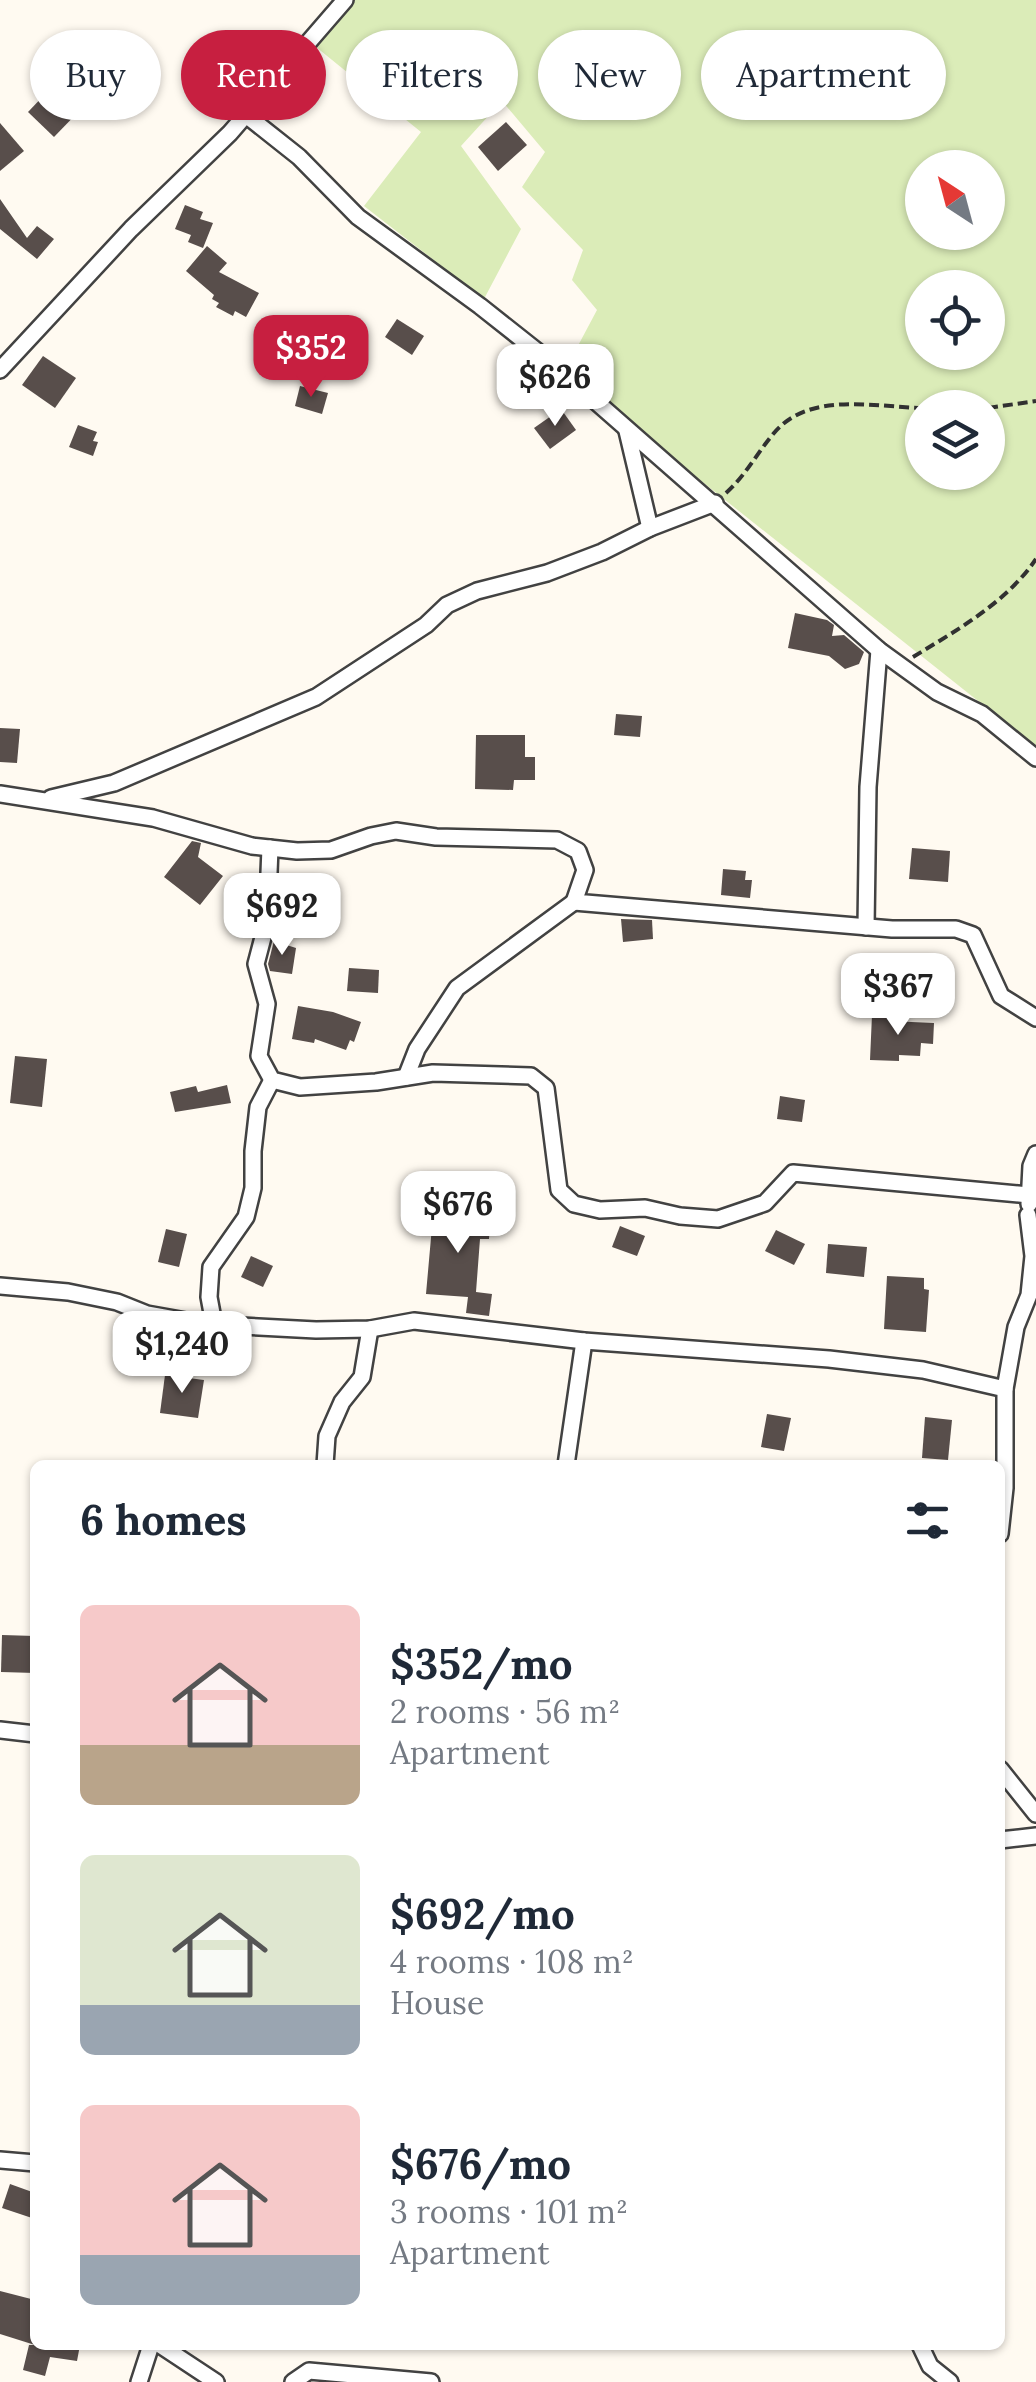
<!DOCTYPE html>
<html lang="en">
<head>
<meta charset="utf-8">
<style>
  :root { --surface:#fff; --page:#f2f2f3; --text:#1f2937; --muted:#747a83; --accent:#c71f40 }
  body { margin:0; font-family:Lora,serif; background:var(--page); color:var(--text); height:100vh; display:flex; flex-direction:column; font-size:38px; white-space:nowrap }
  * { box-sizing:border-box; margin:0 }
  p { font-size:32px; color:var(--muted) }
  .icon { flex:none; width:55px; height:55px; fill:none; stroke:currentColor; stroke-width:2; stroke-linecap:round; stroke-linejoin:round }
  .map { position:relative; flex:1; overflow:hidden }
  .drawer { position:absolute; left:30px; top:1460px; width:975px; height:890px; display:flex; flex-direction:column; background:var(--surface); border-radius:15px; box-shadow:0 2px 8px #0004 }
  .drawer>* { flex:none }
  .hud { position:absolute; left:30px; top:30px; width:978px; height:90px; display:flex; gap:20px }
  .needle { width:65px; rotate:324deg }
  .buttons { position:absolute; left:905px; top:150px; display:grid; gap:20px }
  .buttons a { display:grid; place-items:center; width:100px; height:100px; border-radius:50%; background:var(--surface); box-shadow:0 2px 8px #0004; font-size:50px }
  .price { position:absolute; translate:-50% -85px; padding:0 22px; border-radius:20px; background:#fff; color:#222; font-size:32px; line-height:65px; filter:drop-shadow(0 2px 5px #0008) }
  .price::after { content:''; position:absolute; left:50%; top:60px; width:30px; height:22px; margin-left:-15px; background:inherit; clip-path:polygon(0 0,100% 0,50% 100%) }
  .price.on { background:var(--accent); color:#fff }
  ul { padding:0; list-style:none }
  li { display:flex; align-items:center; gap:30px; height:250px; padding:0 50px }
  li span { display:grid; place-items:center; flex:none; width:280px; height:200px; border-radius:15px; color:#555 }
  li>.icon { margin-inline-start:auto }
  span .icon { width:120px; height:120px; fill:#fffc; stroke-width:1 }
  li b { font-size:42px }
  h2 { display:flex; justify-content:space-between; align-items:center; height:120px; padding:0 50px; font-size:42px }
  .chip { padding:0 35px; border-radius:45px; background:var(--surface); box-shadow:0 2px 8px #0004; font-size:35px; line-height:90px }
  .chip.on { background:var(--accent); color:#fff }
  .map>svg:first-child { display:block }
</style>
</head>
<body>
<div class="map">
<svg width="1036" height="2382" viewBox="0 0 1036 2382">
  <rect width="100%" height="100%" fill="#fffaf1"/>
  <path fill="#dbecb8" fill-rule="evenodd" d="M354,0H1036V747L564,372L597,310L572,280L583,250L522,187L545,152L502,101L461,146L521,229L484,299L364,206L421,132L316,47ZM922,168H988V232H922ZM922,288H988V352H922ZM922,408H988V472H922Z"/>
  <g fill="#584e4b">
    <polygon points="89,48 115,74 54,137 28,112"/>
    <polygon points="506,122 527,145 498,171 478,147"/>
    <polygon points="0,123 24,151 0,171"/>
    <polygon points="0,199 27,238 37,226 54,239 37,259 0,229"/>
    <polygon points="185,205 203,212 200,219 213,223 203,248 188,242 191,235 175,229"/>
    <polygon points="207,246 227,263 219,272 259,293 246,317 235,311 233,316 216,307 219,303 212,299 214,295 186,271"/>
    <polygon points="397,319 424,336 412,355 385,337"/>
    <polygon points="43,356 76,378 55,408 22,385"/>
    <polygon points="300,386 328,393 322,414 295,406"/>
    <polygon points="561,409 576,430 550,449 534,428"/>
    <polygon points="78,425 97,432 93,441 98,442 93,456 69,447"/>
    <polygon points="795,613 827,620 834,625 832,636 844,635 864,652 859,664 845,669 829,656 788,648"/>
    <polygon points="616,714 642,716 640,737 614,735"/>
    <polygon points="0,728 20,729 17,763 0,762"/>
    <polygon points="476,735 525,735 525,757 535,757 535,780 514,780 513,790 475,789"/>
    <polygon points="192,841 201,843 198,857 223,876 200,905 164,877"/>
    <polygon points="912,848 950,851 948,882 909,879"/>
    <polygon points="723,869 746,871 745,880 752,880 750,898 721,895"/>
    <polygon points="621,919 652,920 653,939 623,942"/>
    <polygon points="274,941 296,948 292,974 270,971 268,964"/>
    <polygon points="349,968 379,970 378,993 347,991"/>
    <polygon points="298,1006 333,1012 361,1022 354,1042 350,1040 346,1050 315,1039 314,1043 292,1039"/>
    <polygon points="872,1015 890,1016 889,1021 934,1023 933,1044 921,1043 920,1056 899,1055 899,1061 870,1060"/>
    <polygon points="15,1056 47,1059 42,1107 10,1103"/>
    <polygon points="227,1085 231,1103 175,1112 170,1092 196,1086 198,1092"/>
    <polygon points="780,1096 805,1100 802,1122 777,1119"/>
    <polygon points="434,1204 491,1213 489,1239 480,1239 476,1292 492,1294 489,1316 466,1313 468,1297 426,1294"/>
    <polygon points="620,1226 645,1236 637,1256 612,1247"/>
    <polygon points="166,1229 187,1234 179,1267 158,1262"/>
    <polygon points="776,1230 805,1244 794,1265 765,1251"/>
    <polygon points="828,1244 867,1247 864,1277 826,1273"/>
    <polygon points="251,1256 273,1266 263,1287 241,1277"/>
    <polygon points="887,1276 924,1278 924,1289 929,1290 926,1332 884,1329"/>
    <polygon points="165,1375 204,1380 198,1418 160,1413"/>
    <polygon points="767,1414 791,1418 784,1451 761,1447"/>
    <polygon points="925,1417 952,1420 948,1460 922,1458"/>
    <polygon points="2,1635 35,1636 35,1673 1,1672"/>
    <polygon points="10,2184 35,2193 35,2219 2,2208"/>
    <polygon points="0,2291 35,2300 35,2345 0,2334"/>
    <polygon points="29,2345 80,2345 77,2361 50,2357 45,2376 23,2370"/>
  </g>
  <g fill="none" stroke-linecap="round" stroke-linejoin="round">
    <defs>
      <g id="minor">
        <polyline points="246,115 299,157 358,217 480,306 552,363 879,650 937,692 982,714 1036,758"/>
        <polyline points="0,370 131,229 230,133 345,0"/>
        <polyline points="627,431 650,528"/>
        <polyline points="0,794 153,818 252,846 297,851 331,850 371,836 396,831 436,837 557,840 578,851 585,870 574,902 892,929 956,929 973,935 1001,996 1036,1018"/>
        <polyline points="51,798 114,783 316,697 426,625 447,605 477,591 547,573 602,552 650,528 715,503"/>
        <polyline points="270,848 267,922 256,964 267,1004 259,1056 272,1080 300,1087 376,1082 433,1073 531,1076 546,1088 559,1190 574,1204 600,1210 645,1208 680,1216 718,1219 765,1203 793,1173 1029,1195"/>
        <polyline points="866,927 868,787 879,650"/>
        <polyline points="406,1077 417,1049 457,988 574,902"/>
        <polyline points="1029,1204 1031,1166 1036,1154"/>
        <polyline points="0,1286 68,1292 117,1302 147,1314 203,1324 316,1330 370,1329 414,1321 584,1341 829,1359 923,1370 1005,1389 1005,1488 1000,1534"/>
        <polyline points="214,1324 209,1297 211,1267 246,1217 253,1188 253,1151 258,1107 272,1080"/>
        <polyline points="1005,1389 1016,1327 1029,1295 1033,1256 1028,1215"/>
        <polyline points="325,1465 327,1436 342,1402 362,1377 370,1329"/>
        <polyline points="566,1465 584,1341"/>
        <polyline points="0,1730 35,1734"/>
        <polyline points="1000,1769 1036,1814"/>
        <polyline points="1000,1840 1036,1836"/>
        <polyline points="0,2160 35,2163"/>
        <polyline points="160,2345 216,2382"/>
        <polyline points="920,2345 930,2366 950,2382"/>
        <polyline points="139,2382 151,2345"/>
        <polyline points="293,2382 309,2371 431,2382"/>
      </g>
    </defs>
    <use href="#minor" stroke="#424242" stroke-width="20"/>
    <g stroke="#313131" stroke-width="4" stroke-dasharray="10 5" stroke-linecap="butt">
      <polyline points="988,408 1036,401"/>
      <path d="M726,493C746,475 757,453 774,433C809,391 875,407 922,408"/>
      <path d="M913,657C957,630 1006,603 1036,559"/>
    </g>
    <use href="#minor" stroke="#fff" stroke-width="15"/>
  </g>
</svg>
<div class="buttons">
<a><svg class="needle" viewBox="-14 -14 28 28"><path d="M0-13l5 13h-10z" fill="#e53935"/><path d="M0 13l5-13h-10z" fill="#747a83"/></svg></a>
<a><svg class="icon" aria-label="locate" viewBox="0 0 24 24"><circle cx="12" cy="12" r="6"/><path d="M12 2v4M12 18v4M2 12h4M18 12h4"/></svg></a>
<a><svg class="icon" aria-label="layers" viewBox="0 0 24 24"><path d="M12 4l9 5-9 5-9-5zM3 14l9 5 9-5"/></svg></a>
</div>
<b class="price on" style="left:311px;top:400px">$352</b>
<b class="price" style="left:555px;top:429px">$626</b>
<b class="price" style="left:282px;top:958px">$692</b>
<b class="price" style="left:898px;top:1038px">$367</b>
<b class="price" style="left:458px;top:1256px">$676</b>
<b class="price" style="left:182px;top:1396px">$1,240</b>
<div class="hud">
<a class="chip">Buy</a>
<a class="chip on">Rent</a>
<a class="chip">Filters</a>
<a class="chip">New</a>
<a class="chip">Apartment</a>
</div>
<section class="drawer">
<h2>6 homes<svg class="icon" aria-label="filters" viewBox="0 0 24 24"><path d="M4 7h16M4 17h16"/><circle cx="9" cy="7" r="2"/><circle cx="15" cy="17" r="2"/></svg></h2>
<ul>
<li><span style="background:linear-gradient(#f6c9c9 70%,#b9a48a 0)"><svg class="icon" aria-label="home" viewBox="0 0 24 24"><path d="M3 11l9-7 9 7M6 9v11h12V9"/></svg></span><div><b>$352/mo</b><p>2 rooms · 56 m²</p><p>Apartment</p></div></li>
<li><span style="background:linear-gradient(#dfe7d0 75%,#9aa5b1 0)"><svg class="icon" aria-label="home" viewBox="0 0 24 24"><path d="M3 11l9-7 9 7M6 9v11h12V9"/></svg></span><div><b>$692/mo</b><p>4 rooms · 108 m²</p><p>House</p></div></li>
<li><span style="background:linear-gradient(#f6c9c9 75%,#9aa5b1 0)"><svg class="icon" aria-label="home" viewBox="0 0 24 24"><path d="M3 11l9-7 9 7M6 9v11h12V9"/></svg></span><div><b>$676/mo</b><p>3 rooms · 101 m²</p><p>Apartment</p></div></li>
</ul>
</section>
</div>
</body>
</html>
